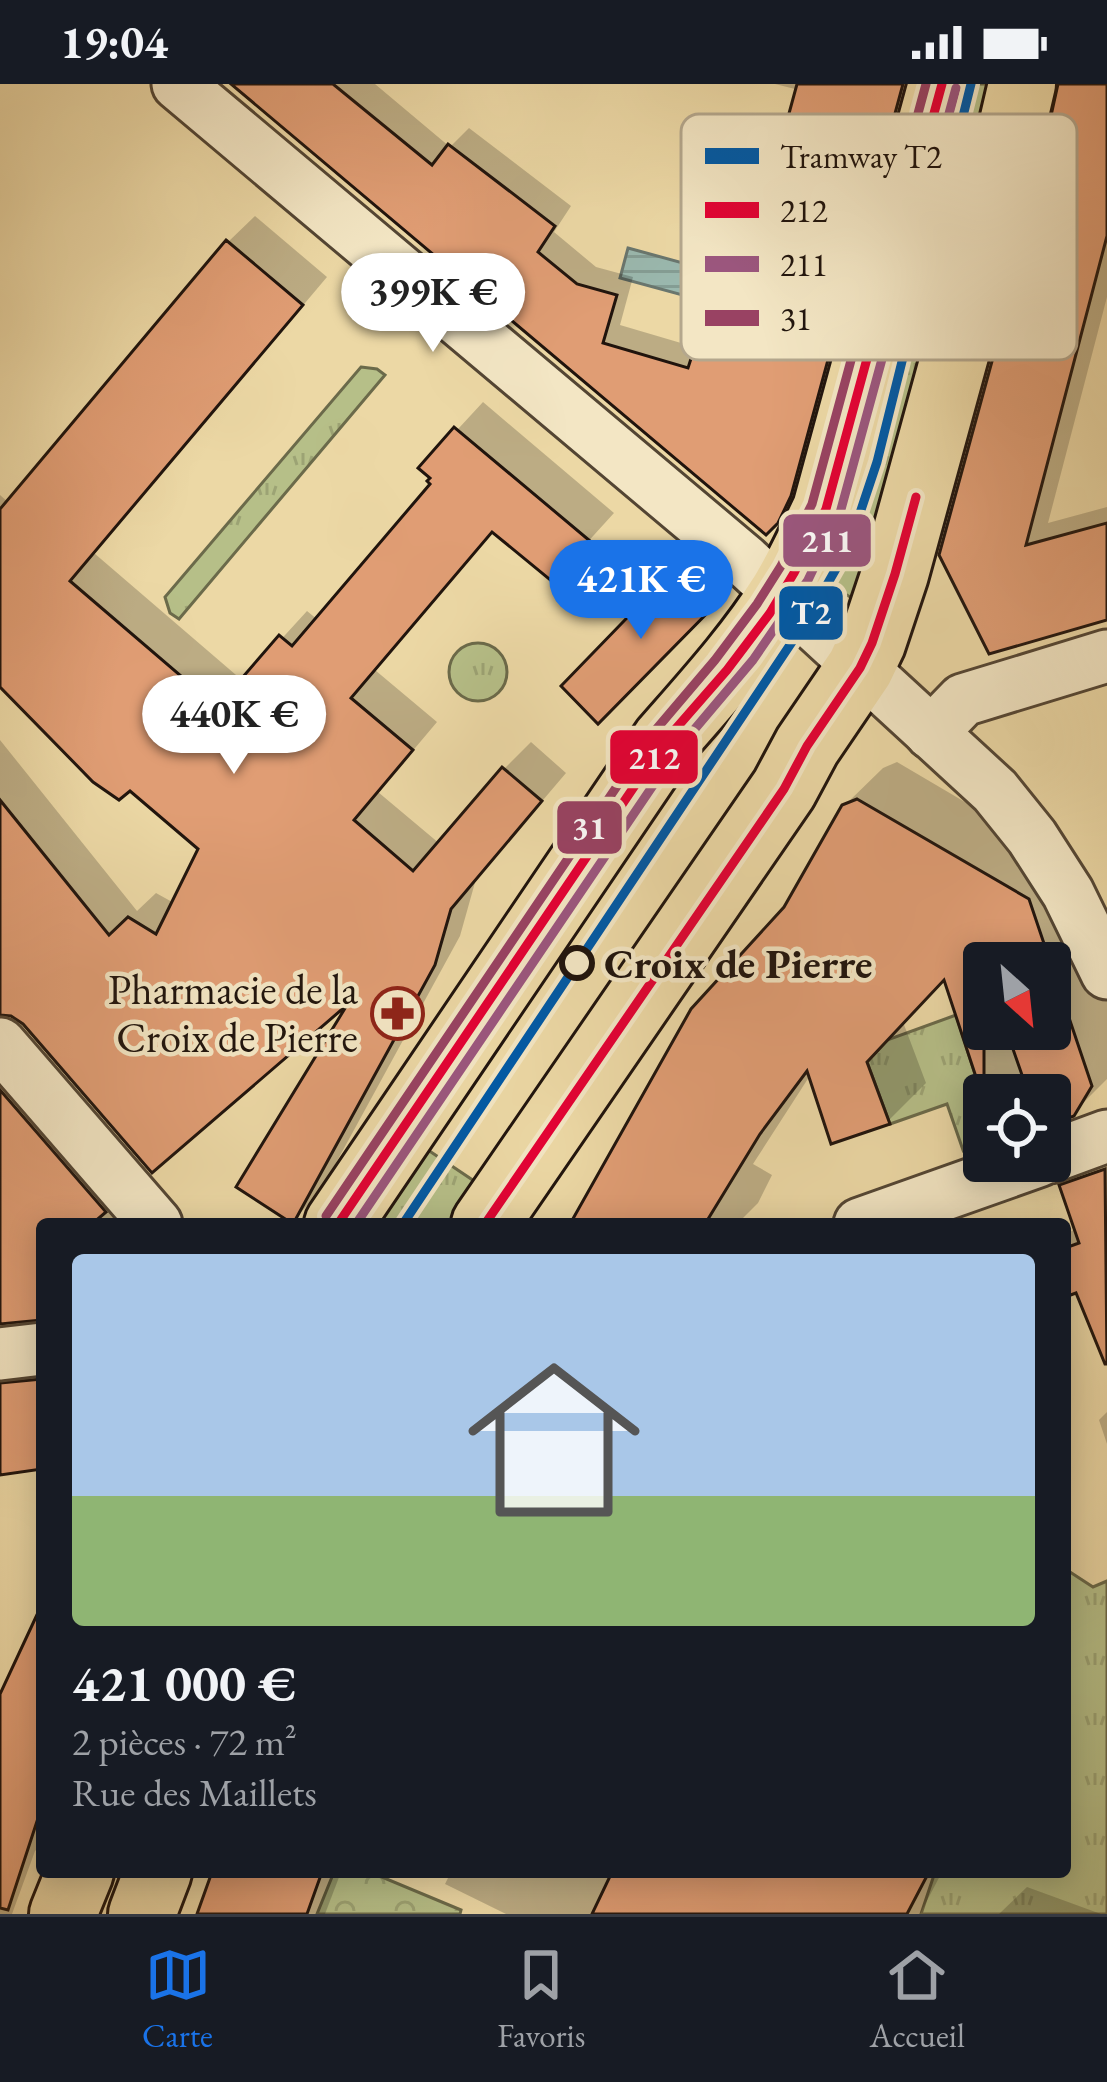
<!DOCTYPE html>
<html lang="fr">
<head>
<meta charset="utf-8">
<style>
  :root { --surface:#171b24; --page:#242831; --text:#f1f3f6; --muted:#9ea1a6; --line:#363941; --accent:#1a73e8 }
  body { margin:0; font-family:"EB Garamond",serif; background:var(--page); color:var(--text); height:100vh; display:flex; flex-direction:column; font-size:45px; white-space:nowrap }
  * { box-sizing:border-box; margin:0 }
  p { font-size:39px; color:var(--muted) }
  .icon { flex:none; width:66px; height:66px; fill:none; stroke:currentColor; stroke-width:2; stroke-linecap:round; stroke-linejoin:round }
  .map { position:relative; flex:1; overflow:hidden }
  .panel { position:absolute; left:36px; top:1134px; width:1035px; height:660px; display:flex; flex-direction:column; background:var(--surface); border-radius:12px; box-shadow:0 6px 30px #0003 }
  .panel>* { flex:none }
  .needle { width:78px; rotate:153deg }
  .buttons { position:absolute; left:963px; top:858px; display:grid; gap:24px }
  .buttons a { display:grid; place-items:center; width:108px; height:108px; border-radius:12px; background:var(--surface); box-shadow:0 6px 30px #0003; font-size:60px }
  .price { position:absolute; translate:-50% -102px; padding:0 27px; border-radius:42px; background:#fff; color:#222; font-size:39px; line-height:78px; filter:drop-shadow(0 3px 6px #0008) }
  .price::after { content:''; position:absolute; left:50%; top:72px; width:36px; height:27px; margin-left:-18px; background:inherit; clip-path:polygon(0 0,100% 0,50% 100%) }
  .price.current { background:var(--accent); color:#fff }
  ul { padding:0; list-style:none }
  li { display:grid; align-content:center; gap:24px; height:636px; padding:0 36px }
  li span { display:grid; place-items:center; height:372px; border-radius:12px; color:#555 }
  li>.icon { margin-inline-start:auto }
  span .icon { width:216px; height:216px; fill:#fffc; stroke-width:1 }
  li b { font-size:51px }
  .status { display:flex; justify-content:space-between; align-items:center; height:84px; padding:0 60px; background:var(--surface); direction:ltr }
  .status svg { height:33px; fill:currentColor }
  .tabs { display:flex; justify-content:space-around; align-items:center; height:168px; border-top:3px solid var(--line); background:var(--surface); font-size:33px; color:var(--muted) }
  .tabs a { display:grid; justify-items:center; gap:6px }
  .tabs .current { color:var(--accent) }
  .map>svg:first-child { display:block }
</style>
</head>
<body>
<div class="status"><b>19:04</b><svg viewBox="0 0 49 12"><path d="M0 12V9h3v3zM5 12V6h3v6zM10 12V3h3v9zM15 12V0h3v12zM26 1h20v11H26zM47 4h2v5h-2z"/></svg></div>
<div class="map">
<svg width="1107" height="1830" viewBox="0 0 1107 1830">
  <defs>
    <pattern id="grass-tufts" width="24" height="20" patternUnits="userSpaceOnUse" patternTransform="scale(3)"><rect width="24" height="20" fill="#b6bf88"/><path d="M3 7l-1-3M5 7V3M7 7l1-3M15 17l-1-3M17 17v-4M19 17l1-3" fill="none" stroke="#9ca374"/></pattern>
    <pattern id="forest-crowns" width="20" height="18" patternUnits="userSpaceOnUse" patternTransform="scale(3)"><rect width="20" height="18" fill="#b6bf88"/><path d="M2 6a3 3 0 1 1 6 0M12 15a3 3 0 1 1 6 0" fill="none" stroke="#9ca374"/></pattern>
    <pattern id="water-rules" width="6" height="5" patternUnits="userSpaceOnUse" patternTransform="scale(3)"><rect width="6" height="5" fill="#9ab8ae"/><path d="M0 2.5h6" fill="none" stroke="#849d94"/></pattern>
  </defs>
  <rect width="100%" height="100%" fill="#ecd8a5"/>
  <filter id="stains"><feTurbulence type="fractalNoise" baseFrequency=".00167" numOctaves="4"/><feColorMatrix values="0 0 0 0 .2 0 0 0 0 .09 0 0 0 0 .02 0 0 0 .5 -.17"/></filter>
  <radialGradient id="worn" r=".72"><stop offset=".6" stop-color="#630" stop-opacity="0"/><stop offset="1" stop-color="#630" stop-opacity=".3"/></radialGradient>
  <g fill="url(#grass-tufts)" stroke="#6b6a4a" stroke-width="3">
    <polygon points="961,0 999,0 873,474 852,514 819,495"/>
    <polygon points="361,283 377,285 385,291 179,535 170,529 165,513"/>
    <circle cx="478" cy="588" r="29"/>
    <polygon points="956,931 984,1018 984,1042 963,1066 947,1020 890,1040 867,978 887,956"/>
    <polygon points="419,1060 486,1105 462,1140 371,1140"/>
    <polygon points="1070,1488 1093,1503 1107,1497 1107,1830 921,1830 935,1788 1065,1788 1065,1496"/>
  </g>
  <polygon fill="url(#forest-crowns)" stroke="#6b6a4a" stroke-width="3" points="334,1788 370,1788 461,1826 460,1830 317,1830"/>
  <polygon fill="url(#water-rules)" stroke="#69766e" stroke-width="3" points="628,164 694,182 686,212 620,194"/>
  <g fill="#0003" fill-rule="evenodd">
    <polygon points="236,0 375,0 450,63 469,44 571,122 554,148 596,183 633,193 620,241 698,264 712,221 718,215 741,132 760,113 769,116 799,6 775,0 915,0 796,417 766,447"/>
    <polygon points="1061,0 1107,0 1107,213 1048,439 1107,423 1107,533 991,567 1020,187"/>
    <polygon points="255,132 327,193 94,469 243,597 307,527 318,536 434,400 434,394 422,384 483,318 614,429 554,495 494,446 375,586 437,638 378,708 440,760 504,685 531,658 566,689 476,795 460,852 319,1110 292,1137 357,910 24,937 10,928 0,928 0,656 137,827 156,809 174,819 202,764 0,599 0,411 9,419 228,158"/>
    <polygon points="702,461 737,495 598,636 565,602"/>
    <path d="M897,678L1067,778L1107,898V995L1072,1030L1050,1036V1011H985L946,892L903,938L926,999L888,1037L811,990L753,1080L772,1091L758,1119L737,1140H574L786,825L844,722L883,684ZM984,879H1050V945H984Z"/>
    <polygon points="0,946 130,1140 42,1140 42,1233 0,1237"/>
    <polygon points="1107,1069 1107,1235 1103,1223 1078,1205 1065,1210 1065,1151 1077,1144 1063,1102 1090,1075"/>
    <polygon points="0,1256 42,1273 42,1382 0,1388"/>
    <polygon points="1107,1328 1107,1360 1099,1336"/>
    <polygon points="42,1536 42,1760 35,1767 12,1830 0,1830 0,1617"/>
    <polygon points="216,1788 341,1788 325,1830 200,1830"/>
    <polygon points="451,1788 605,1788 614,1792 616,1788 942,1788 920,1830 506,1830 445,1800"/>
    <polygon points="1027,1803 1101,1830 999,1830"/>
  </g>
  <g fill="#e09d74" stroke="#20140d" stroke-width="3">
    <polygon points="231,0 333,0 432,81 448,60 555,142 538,168 577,200 617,211 603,259 688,284 709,219 713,220 738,130 760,136 797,0 903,0 791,412 778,439 766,451"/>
    <polygon points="1058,0 1107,0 1107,152 1026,461 1107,439 1107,536 989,570 939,471 1017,186"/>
    <polygon points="226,156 303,221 70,497 217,623 279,551 292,562 430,400 427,397 430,394 418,384 454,343 590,457 554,499 492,448 351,614 413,666 354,736 413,787 502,683 542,717 451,825 435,881 293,1140 236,1103 347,921 152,1089 23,940 11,932 0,931 0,716 109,851 128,833 156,850 198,765 130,707 119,716 93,698 0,603 0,425"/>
    <polygon points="682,477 721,515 598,640 561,602"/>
    <polygon points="857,715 1029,815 1092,1002 1074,1032 1050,1041 1050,1011 1029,1011 1006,945 1050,945 1050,879 984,879 984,992 976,993 944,896 867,978 890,1040 831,1060 807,987 760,1050 705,1140 570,1140 691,925 784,823 842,721"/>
    <polygon points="0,1006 106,1128 92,1140 42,1140 42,1236 0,1240"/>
    <polygon points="1105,1085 1107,1280 1105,1280 1076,1209 1065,1213 1065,1164 1079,1159 1059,1101"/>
    <polygon points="42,1295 42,1385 0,1391 0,1299"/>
    <polygon points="42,1520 42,1722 8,1826 0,1824 0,1610"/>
    <polygon points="212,1788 322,1788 307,1830 197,1830"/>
    <polygon points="612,1788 929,1788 907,1830 592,1830"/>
  </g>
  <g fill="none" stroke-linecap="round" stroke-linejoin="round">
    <defs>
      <g id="minor">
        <polyline points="178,0 744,476 995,707 1032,753 1068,809 1107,889"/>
        <polyline points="931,649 963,616 1107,572"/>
        <polyline points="0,960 156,1140"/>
        <polyline points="1050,1073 1107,1052"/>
        <polyline points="860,1140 1038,1077"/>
        <polyline points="0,1270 42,1265"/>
      </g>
      <g id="major">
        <path d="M338,1140L665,657C706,610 749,563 783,509C799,483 812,454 826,425L942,0"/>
        <polyline points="485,1140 784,705 807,662 860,584 872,559 895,490 981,176 1022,0"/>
        <polyline points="63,1830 80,1788"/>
        <polyline points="142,1830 158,1788"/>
      </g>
    </defs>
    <use href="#minor" stroke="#534533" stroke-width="57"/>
    <use href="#major" stroke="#20140d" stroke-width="72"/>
    <use href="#minor" stroke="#f3e6c4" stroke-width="51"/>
    <use href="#major" stroke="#ecd8a5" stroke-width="66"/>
    <defs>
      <g id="bus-1">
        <polyline points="338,1140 665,657 727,586 770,529 794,489 826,425 942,0"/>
        <polyline points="485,1140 784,705 807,662 860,584 872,559 895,490 916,413"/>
      </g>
      <polyline id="bus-2" points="356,1140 677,666 753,576 808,496 840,429 956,4"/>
      <polyline id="bus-3" points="326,1132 653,649 715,576 757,520 781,482 812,420 926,0"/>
    </defs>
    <use href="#bus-1" stroke="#f3e6c4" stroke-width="18"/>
    <use href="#bus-2" stroke="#f3e6c4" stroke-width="18"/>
    <use href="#bus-3" stroke="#f3e6c4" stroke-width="18"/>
    <use href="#bus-1" stroke="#e40134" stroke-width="9"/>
    <use href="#bus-2" stroke="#9b567e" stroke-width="9"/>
    <use href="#bus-3" stroke="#994263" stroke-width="9"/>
    <defs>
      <polyline id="tram-1" points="403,1140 808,534 849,462 877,378 971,0"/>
    </defs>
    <use href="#tram-1" stroke="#f3e6c4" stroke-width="18"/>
    <use href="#tram-1" stroke="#0059a6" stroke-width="9"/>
  </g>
  <defs>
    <symbol id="pharmacy-ring" viewBox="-11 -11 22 22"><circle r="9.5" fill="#f3e6c4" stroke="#8f2418" stroke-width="1.5"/><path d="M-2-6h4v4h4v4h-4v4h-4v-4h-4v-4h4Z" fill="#8f2418"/></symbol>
  </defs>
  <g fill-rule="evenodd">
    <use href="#pharmacy-ring" x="368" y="900" width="59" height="59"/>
  </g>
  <circle fill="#f3e6c4" stroke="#20140d" stroke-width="6" cx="577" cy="879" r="15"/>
  <g text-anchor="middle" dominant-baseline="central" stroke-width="9" stroke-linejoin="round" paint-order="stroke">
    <g font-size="42" font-weight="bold" fill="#20140d" stroke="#f3e6c4" text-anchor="start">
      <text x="604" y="879">Croix de Pierre</text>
    </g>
    <g font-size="42" fill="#20140d" stroke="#f3e6c4" text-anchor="end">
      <text x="358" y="905">Pharmacie de la<tspan x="358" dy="48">Croix de Pierre</tspan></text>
    </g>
  </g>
  <rect x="681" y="30" width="396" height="246" rx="18" fill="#f3e6c4" stroke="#b4a78d" stroke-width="3"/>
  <rect x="705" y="64" width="54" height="16" fill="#0059a6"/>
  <rect x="705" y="118" width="54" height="16" fill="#e40134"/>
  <rect x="705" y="172" width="54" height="16" fill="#9b567e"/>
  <rect x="705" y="226" width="54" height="16" fill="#994263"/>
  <g font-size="33" fill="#20140d">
    <text x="780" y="84">Tramway T2</text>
    <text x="780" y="138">212</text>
    <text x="780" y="192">211</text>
    <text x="780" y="246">31</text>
  </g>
  <g stroke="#f3e6c4" stroke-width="4.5">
    <rect x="781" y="428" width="92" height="57" rx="12" fill="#9b567e"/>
    <rect x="777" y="500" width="68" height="58" rx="12" fill="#0059a6"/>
    <rect x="608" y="644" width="92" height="58" rx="12" fill="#e40134"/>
    <rect x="555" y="715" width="69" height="57" rx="12" fill="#994263"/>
  </g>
  <g font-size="33" text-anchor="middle" font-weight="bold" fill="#fff">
    <text x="827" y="468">211</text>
    <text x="811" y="540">T2</text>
    <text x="654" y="685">212</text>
    <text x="589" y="755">31</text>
  </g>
  <rect width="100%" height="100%" filter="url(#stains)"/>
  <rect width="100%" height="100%" fill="url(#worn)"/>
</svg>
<div class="buttons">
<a><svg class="needle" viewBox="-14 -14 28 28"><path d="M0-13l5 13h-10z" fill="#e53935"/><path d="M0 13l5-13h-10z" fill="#9ea1a6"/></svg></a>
<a><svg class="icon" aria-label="locate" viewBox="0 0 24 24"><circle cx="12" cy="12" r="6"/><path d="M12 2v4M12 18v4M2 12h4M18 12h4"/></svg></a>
</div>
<b class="price" style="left:433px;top:271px">399K €</b>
<b class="price current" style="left:641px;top:558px">421K €</b>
<b class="price" style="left:234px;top:693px">440K €</b>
<section class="panel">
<ul>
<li><span style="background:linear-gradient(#a9c7e8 65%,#8fb573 0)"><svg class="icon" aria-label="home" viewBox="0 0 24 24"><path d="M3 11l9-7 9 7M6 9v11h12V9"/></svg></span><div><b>421 000 €</b><p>2 pièces · 72 m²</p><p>Rue des Maillets</p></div></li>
</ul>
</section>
</div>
<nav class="tabs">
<a class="current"><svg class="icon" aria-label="map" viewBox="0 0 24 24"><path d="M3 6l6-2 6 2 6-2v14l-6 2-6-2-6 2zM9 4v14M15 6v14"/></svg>Carte</a>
<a><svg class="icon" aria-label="saved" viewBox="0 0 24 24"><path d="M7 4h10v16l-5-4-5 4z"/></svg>Favoris</a>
<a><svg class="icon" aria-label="home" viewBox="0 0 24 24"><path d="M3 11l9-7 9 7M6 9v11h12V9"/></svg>Accueil</a>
</nav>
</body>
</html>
